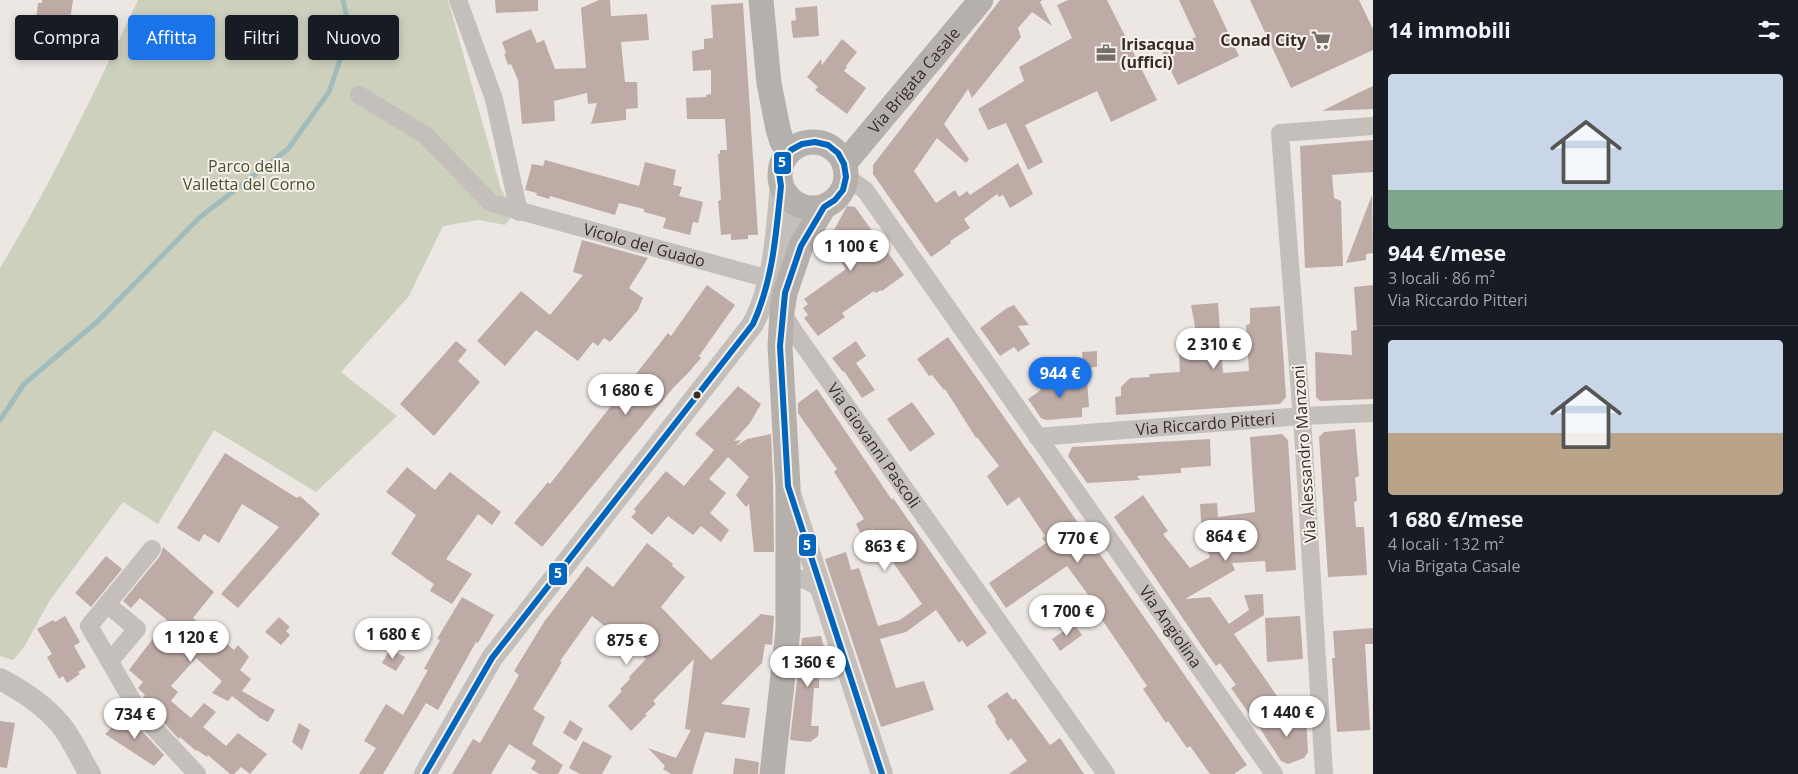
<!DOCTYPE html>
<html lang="it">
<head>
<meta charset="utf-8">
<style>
  :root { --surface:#171b24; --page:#20242c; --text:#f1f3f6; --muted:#9ea1a6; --line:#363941; --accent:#1a73e8 }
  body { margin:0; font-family:"Open Sans",sans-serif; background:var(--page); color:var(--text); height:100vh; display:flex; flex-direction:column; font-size:19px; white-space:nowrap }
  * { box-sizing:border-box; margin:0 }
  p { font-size:16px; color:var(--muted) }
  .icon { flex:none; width:28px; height:28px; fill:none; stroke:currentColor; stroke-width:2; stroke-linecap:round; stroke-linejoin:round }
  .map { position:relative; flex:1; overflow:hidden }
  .panel { display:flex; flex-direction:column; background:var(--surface); width:425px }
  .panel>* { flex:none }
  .guide { position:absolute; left:15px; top:15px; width:475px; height:45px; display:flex; gap:10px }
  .price { position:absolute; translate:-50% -42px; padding:0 11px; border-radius:18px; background:#fff; color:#222; font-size:16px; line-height:32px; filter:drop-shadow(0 1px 2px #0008) }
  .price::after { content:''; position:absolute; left:50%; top:30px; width:15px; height:11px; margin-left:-8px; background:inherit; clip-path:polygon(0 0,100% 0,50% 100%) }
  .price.active { background:var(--accent); color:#fff }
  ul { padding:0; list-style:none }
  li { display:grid; align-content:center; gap:10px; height:265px; padding:0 15px }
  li+li { border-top:1px solid var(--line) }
  li span { display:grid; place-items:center; height:155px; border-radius:5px; color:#555 }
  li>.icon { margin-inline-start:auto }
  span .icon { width:90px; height:90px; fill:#fffc; stroke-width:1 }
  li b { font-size:21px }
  h2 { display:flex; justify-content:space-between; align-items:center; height:60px; padding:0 15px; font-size:21px }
  .chip { padding:0 18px; border-radius:5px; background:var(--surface); box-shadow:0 2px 8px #0003; font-size:18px; line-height:45px }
  .chip.active { background:var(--accent); color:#fff }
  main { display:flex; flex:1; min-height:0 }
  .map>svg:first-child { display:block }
</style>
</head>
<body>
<main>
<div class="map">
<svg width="1373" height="774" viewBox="0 0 1373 774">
  <rect width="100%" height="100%" fill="#ece7e3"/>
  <path fill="#ced0be" d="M138,0H448L501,189L515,213L505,225L479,220L443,226L409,296L341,372L397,416L316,492L214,430L158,524L123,502L50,600L24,647L13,660L0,656V268C52,182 95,91 138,0Z"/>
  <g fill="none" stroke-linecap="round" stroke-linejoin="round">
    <polyline stroke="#a1bcba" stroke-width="5" points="0,420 24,384 98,321 199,218 288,149 329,92 350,31 343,0"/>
  </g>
  <g fill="#beaba6">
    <polygon points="42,0 73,0 66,47 33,44 38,3 42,3"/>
    <polygon points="495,0 538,0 538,11 496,13"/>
    <polygon points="599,0 610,0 611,16 647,14 649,40 621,42 625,82 637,82 638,108 626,109 626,120 591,124 597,103 588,104 587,93 554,101 555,121 522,124 518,80 511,64 508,65 504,54 506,53 502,42 531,29 537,43 544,40 555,69 586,68 581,8"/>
    <polygon points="1000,0 1042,0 1040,2 1052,26 1032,12 1018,28 1021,37 972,98 968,89 944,124 969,159 966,163 937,138 914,171 936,203 955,190 959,197 967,191 970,195 1018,163 1033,194 1010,208 1003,195 999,197 997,194 964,219 970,228 950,241 951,243 931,257 873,174 873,165"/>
    <polygon points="1068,0 1107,0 1157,100 1111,122 1097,91 1025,125 1043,162 1028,170 1006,123 988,130 978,109 1024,81 1019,67 1072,38 1057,5"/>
    <polygon points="1179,0 1213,0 1239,56 1178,85 1162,53 1196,37"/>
    <polygon points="1250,0 1359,0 1373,29 1373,50 1291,88"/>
    <polygon points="743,3 758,235 748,235 748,239 731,240 731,234 721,235 718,201 721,200 718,154 720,154 720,150 727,150 725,119 687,119 686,98 706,97 706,95 711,94 711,70 693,71 692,51 704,49 704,39 713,38 711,5"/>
    <polygon points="817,6 819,36 793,38 791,21 796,20 795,8"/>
    <polygon points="842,39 857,52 846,66 847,67 844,71 866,88 847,114 815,90 818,87 807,77 821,59 822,65"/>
    <polygon points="1373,86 1373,109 1322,111 1358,93"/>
    <polygon points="1373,140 1373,172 1332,175 1334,198 1341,201 1343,266 1305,268 1300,146"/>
    <polygon points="545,160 639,186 645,162 676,170 673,185 682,187 679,196 703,202 698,223 693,222 690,235 663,228 666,218 644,212 644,209 619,203 615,215 550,196 549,199 536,195 537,193 525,190 532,164 543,166"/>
    <polygon points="1372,195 1373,253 1366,254 1366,260 1346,263"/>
    <polygon points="847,206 855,207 904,275 882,291 881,290 876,293 874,291 842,313 845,317 818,336 804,318 808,315 803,308 808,304 804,299 846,269 827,243"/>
    <polygon points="582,240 648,258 629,288 643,298 638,310 610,342 604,338 598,346 593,342 578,361 536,330 505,366 477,341 521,291 550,315 583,275 573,272"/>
    <polygon points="707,285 735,305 699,356 701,358 689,372 674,387 542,547 514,523 548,482 550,484 668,333 671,336"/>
    <polygon points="1373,285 1373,399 1320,401 1316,397 1315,352 1352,355 1351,331 1357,330 1354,287"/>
    <polygon points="1218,303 1223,373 1249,371 1246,325 1250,324 1250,308 1280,306 1286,397 1280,404 1116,415 1115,397 1121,396 1121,387 1130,378 1150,377 1149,374 1180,372 1178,336 1197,337 1191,305"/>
    <polygon points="1014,305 1029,325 1018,326 1030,344 1018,352 1014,347 1000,356 980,328 1007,308"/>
    <polygon points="948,337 1195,690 1247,765 1234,774 1210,774 1190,746 1187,748 1168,721 1166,723 1143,689 1147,686 1090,602 1092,600 1067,566 1006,608 989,583 1046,543 1042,538 1045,536 1019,497 1007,506 987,476 999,466 977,437 976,438 945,389 944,390 932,375 929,376 917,359"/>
    <polygon points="456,341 467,350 458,361 480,382 434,436 400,404"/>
    <polygon points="856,341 866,356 856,363 875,390 862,398 844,371 843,372 832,358"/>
    <polygon points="1097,351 1097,367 1083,368 1082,352"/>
    <polygon points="1049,374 1055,382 1087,380 1089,407 1082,408 1082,417 1046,420 1041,418 1028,399 1041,390 1037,383"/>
    <polygon points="738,386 761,404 750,423 734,441 741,440 736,446 747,439 771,434 773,478 774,552 754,552 749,504 746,507 736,495 749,477 728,457 709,479 726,493 710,513 729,530 721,542 701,526 693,535 668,516 652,535 631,517 636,512 634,509 666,471 684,486 714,450 695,434"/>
    <polygon points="817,389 892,500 893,498 987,633 967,647 962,640 959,643 936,610 906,632 880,639 896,688 924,681 934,710 881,727 825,559 846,552 851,570 859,568 878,626 900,620 922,604 890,558 892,557 873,529 862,536 856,524 864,519 834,472 837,469 798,413 798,403"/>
    <polygon points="912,402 935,434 910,452 887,419"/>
    <polygon points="1355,429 1359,476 1355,478 1357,501 1354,502 1356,527 1364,527 1367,575 1328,577 1319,437 1324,432"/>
    <polygon points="1282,434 1288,440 1296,570 1266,572 1265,561 1232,563 1235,570 1185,599 1210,597 1229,624 1249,610 1244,595 1263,594 1264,615 1234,634 1277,696 1250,715 1231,688 1236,685 1220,663 1216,666 1203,648 1114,517 1143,495 1168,531 1163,534 1190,568 1210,557 1202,537 1200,504 1217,503 1218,517 1255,512 1250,437"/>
    <polygon points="1210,439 1211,466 1181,468 1181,473 1137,476 1140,480 1087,483 1068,456 1072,447"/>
    <polygon points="225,453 297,498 300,496 320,514 238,608 221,594 279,527 242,504 219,543 204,534 199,542 177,528"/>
    <polygon points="407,467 435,490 450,472 501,512 492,525 478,514 446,559 472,574 452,604 430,591 434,584 391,554 416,515 386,492"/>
    <polygon points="647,543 673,564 672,566 685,577 661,607 711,660 761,614 774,616 772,645 765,644 762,663 721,704 750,708 745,738 705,732 692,774 671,774 663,769 665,766 648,748 676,758 691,730 685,729 694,659 653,701 656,704 645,714 647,715 631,731 608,706 622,691 620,689 630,679 629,677 646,659 592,616 560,661 562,662 533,709 545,717 532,744 563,765 558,774 539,774 531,769 536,761 509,744 491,774 452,774 473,739 480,743 519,675 514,671 544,622 587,566 613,587"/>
    <polygon points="163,547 214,592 193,618 224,645 226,643 234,650 238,645 249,657 240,670 251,679 242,691 275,710 268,722 260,718 232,696 228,701 212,693 222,681 196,658 171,686 178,692 171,701 191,718 204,703 216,712 203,727 226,746 238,733 267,754 250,774 241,767 234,774 230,774 208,755 207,757 197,750 196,751 180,737 179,739 148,706 143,697 145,695 138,688 143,682 129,670 167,620 140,598 131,608 123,601 160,556"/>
    <polygon points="106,556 122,569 91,607 75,593"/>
    <polygon points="462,597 494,615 478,643 476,642 438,710 426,703 383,774 359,774 376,748 364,741 386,704 403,715 428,670 424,669 440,640 437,639"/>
    <polygon points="65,616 80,642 74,646 86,667 78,672 80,674 67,683 63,676 59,679 47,657 52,654 37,629 53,620 55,622"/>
    <polygon points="1300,616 1303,659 1267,662 1265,618"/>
    <polygon points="279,617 290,627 286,631 290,635 281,645 265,632"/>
    <polygon points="1074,624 1082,635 1060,651 1052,639"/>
    <polygon points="1373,628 1373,644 1365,644 1370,730 1337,732 1332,658 1335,658 1333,631"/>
    <polygon points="821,636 832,677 819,676 819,688 814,688 811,726 819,726 818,736 810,742 790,740 802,638"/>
    <polygon points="390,649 405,657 396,671 382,663"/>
    <polygon points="1007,692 1013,700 1015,698 1050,745 1060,738 1084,774 1009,774 1027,761 1011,738 1008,741 995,722 996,720 987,706"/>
    <polygon points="127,713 131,719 164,755 154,766 105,734"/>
    <polygon points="1306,718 1308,752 1304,758 1288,764 1281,761 1256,722"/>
    <polygon points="570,720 583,729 576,741 563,733"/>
    <polygon points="0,721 15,723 7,768 0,767"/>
    <polygon points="299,723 310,730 302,750 292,742"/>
    <polygon points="583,741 612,756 602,774 580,774 569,768"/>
    <polygon points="735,758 759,762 758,774 733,774"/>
  </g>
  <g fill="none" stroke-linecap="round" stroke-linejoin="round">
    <g stroke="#c5bfbc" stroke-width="18">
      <polyline points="458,0 494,99 519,212"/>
      <path id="s1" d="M359,95L425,135L491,203L769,279"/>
      <path id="s2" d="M846,177L865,190L1274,774"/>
      <path id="s3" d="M782,312L795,333L1106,774"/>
      <path id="s4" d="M1037,437L1302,416L1373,413"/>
      <polyline points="152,549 89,626 139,712 197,774"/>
      <path d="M788,577C802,578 812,581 822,591"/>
      <polyline points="107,604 137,629 110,661"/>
      <polyline points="1324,774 1303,433 1280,133 1373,126"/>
    </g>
    <g stroke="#c5bfbc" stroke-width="22">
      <polyline points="781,247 795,216 804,208"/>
      <polyline points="791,497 882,774"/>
      <path d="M0,679C21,690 44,705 60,724C72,738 80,758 90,774"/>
      <path d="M425,774L492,658L753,324C775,282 776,233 781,186"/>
    </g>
    <g stroke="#b6b0ac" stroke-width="25">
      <polyline points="761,0 769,83 778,129 782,142 791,150"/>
      <circle cx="813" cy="175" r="33"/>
      <path id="s5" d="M844,164L981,0"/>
      <polyline points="772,774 788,630 788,486 780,346 782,312 785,293 801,246 824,207"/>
    </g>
    <defs>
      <path id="bus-1" d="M425,774L492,658L753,324C773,280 776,234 781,186L779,173L783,161L791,150L802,144L815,142L828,145L838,153L844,164L846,177L843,190L835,200L824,207L801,246L785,293L780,346L788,486L882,774"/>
    </defs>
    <use href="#bus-1" stroke="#f8f1eb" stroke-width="10"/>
    <use href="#bus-1" stroke="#0065bd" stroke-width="6"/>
  </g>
  <defs>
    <symbol id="supermarket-bare" viewBox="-9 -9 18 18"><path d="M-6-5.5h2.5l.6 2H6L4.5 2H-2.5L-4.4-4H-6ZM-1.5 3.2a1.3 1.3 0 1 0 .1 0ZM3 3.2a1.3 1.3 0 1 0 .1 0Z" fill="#766e6b" stroke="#f8f1eb" stroke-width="2.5" paint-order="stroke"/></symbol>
    <symbol id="office-bare" viewBox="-9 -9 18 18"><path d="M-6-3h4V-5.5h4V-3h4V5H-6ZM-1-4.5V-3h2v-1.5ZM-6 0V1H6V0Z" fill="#766e6b" stroke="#f8f1eb" stroke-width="2.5" paint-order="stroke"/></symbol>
  </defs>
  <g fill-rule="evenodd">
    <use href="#supermarket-bare" x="1307" y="26" width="28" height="28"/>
    <use href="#office-bare" x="1092" y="39" width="28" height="28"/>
  </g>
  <circle fill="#362d2a" stroke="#f8f1eb" stroke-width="2" cx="697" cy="395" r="4.5"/>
  <g text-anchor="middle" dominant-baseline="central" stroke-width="4" stroke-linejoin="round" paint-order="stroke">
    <g font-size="16" font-weight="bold" fill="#362d2a" stroke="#f8f1eb" text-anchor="end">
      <text x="1306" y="40">Conad City</text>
      <text x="1121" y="44" text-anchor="start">Irisacqua<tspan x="1121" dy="18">(uffici)</tspan></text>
    </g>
    <g font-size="16" fill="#362d2a" stroke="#f8f1eb">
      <text stroke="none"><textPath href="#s5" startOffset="109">Via Brigata Casale</textPath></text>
      <text stroke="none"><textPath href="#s1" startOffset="331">Vicolo del Guado</textPath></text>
      <text stroke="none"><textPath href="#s4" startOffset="169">Via Riccardo Pitteri</textPath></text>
      <text stroke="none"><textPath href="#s3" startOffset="162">Via Giovanni Pascoli</textPath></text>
      <text transform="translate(1304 454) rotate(-94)">Via Alessandro Manzoni</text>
      <text stroke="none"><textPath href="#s2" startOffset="556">Via Angiolina</textPath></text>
    </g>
    <g font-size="16" fill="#475130" stroke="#f8f1eb">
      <text x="249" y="166">Parco della<tspan x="249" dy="18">Valletta del Corno</tspan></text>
    </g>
  </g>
  <g stroke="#f8f1eb" stroke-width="2">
    <rect x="773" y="151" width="19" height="24" rx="5" fill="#0065bd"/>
    <rect x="798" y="533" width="19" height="24" rx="5" fill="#0065bd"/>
    <rect x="548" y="562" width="20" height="24" rx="5" fill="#0065bd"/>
  </g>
  <g font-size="14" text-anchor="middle" font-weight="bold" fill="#fff">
    <text x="782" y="167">5</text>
    <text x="807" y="550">5</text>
    <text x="558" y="578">5</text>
  </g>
</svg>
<b class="price" style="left:851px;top:272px">1 100 €</b>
<b class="price" style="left:1214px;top:370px">2 310 €</b>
<b class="price active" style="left:1060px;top:399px">944 €</b>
<b class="price" style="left:626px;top:416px">1 680 €</b>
<b class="price" style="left:1226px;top:562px">864 €</b>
<b class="price" style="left:1078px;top:564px">770 €</b>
<b class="price" style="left:885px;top:572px">863 €</b>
<b class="price" style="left:1067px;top:637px">1 700 €</b>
<b class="price" style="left:393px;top:660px">1 680 €</b>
<b class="price" style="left:191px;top:663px">1 120 €</b>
<b class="price" style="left:627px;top:666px">875 €</b>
<b class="price" style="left:808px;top:688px">1 360 €</b>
<b class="price" style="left:1287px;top:738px">1 440 €</b>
<b class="price" style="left:135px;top:740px">734 €</b>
<div class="guide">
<a class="chip">Compra</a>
<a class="chip active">Affitta</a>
<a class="chip">Filtri</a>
<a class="chip">Nuovo</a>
</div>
</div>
<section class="panel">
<h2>14 immobili<svg class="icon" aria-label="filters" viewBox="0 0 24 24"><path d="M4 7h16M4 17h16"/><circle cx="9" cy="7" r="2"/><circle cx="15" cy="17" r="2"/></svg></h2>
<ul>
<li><span style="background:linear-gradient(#c9d6e8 75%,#7fa58c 0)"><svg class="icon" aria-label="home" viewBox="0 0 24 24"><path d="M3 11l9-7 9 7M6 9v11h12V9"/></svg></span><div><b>944 €/mese</b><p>3 locali · 86 m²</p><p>Via Riccardo Pitteri</p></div></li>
<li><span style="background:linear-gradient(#c9d6e8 60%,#b9a48a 0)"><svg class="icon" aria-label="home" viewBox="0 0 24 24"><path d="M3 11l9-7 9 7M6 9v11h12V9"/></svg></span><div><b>1 680 €/mese</b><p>4 locali · 132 m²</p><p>Via Brigata Casale</p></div></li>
</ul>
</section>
</main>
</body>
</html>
